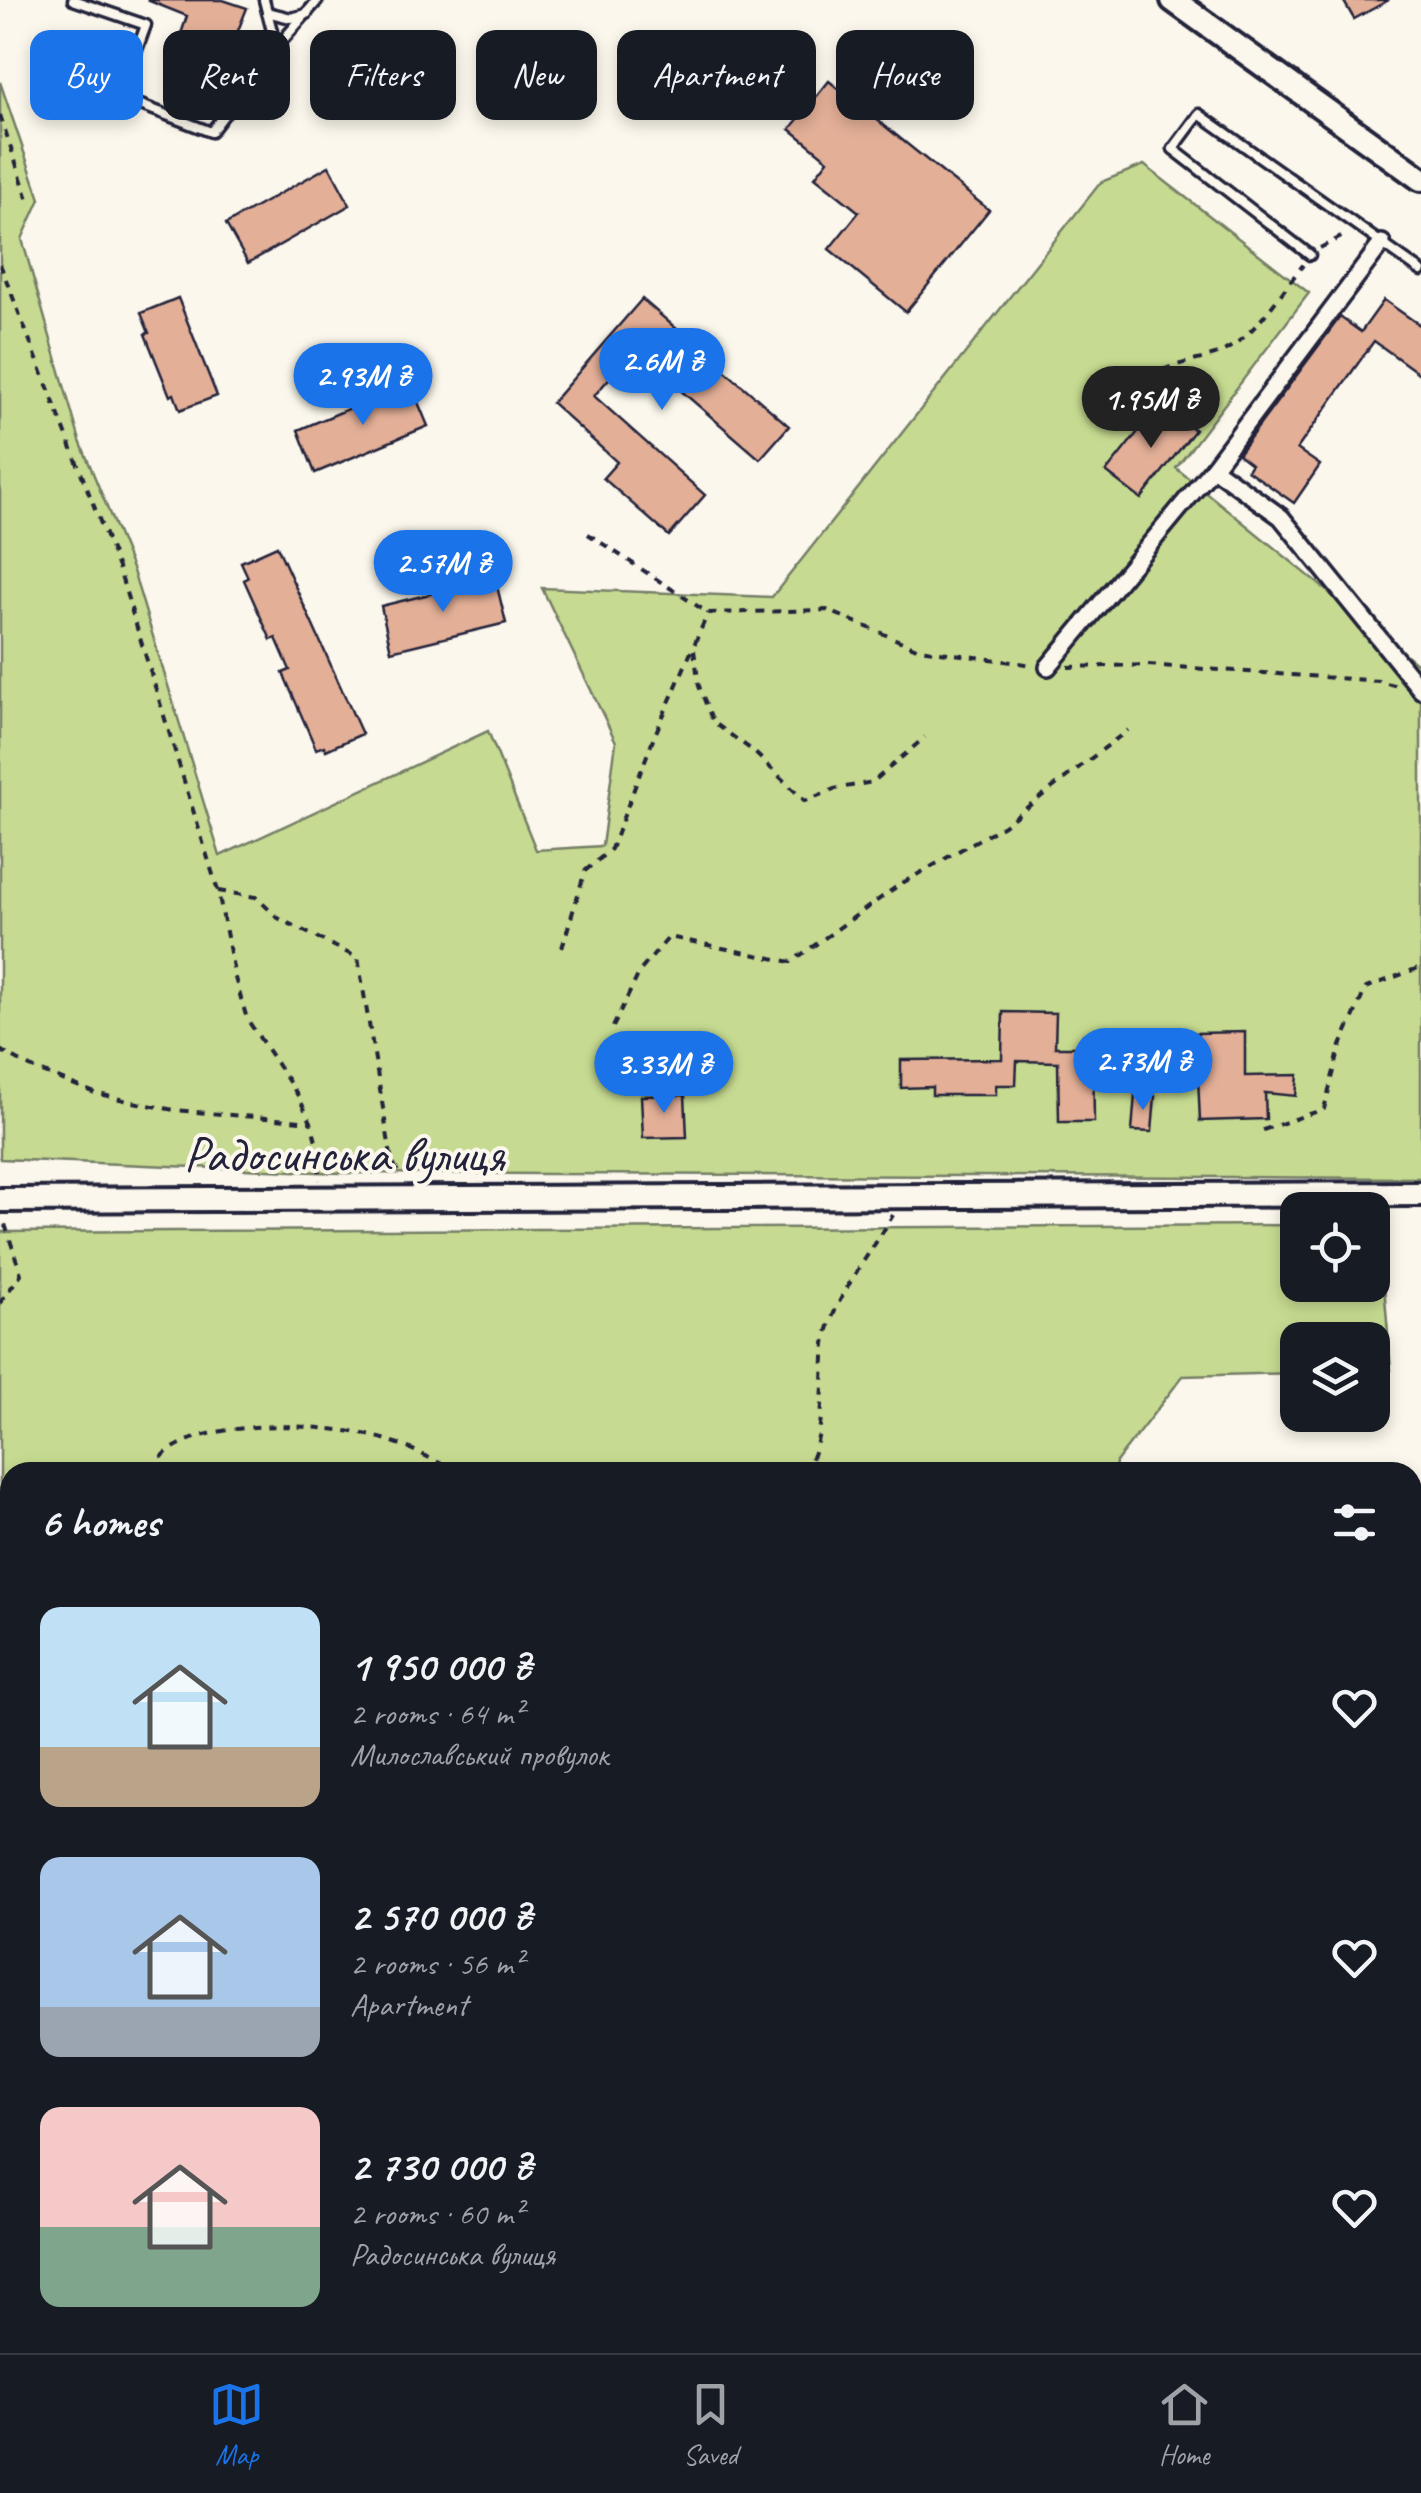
<!DOCTYPE html>
<html lang="en">
<head>
<meta charset="utf-8">
<style>
  :root { --surface:#171b24; --page:#20242c; --text:#f1f3f6; --muted:#9ea1a6; --line:#363941; --accent:#1a73e8 }
  body { margin:0; font-family:Caveat,sans-serif; background:var(--page); color:var(--text); height:100vh; display:flex; flex-direction:column; font-size:38px; white-space:nowrap }
  * { box-sizing:border-box; margin:0 }
  p { font-size:32px; color:var(--muted) }
  .icon { flex:none; width:55px; height:55px; fill:none; stroke:currentColor; stroke-width:2; stroke-linecap:round; stroke-linejoin:round }
  .map { position:relative; flex:1; overflow:hidden }
  .side { position:absolute; left:0px; top:1462px; width:1422px; height:892px; display:flex; flex-direction:column; background:var(--surface); border-radius:30px 30px 0 0; box-shadow:0 5px 15px #0003 }
  .side>* { flex:none }
  .banner { position:absolute; left:30px; top:30px; width:1362px; height:90px; display:flex; gap:20px }
  .buttons { position:absolute; left:1280px; top:1192px; display:grid; gap:20px }
  .buttons a { display:grid; place-items:center; width:110px; height:110px; border-radius:20px; background:var(--surface); box-shadow:0 5px 15px #0003; font-size:50px }
  .price { position:absolute; translate:-50% -85px; padding:0 22px; border-radius:35px; background:var(--accent); color:#fff; font-size:32px; line-height:65px; filter:drop-shadow(0 2px 5px #0008) }
  .price::after { content:''; position:absolute; left:50%; top:60px; width:30px; height:22px; margin-left:-15px; background:inherit; clip-path:polygon(0 0,100% 0,50% 100%) }
  .price.active { background:#222; color:#fff }
  ul { padding:0; list-style:none }
  li { display:flex; align-items:center; gap:30px; height:250px; padding:0 40px }
  li span { display:grid; place-items:center; flex:none; width:280px; height:200px; border-radius:20px; color:#555 }
  li>.icon { margin-inline-start:auto }
  span .icon { width:120px; height:120px; fill:#fffc; stroke-width:1 }
  li b { font-size:42px }
  h2 { display:flex; justify-content:space-between; align-items:center; height:120px; padding:0 40px; font-size:42px }
  .tag { padding:0 35px; border-radius:20px; background:var(--surface); box-shadow:0 5px 15px #0003; font-size:35px; line-height:90px }
  .tag.active { background:var(--accent); color:#fff }
  .tabs { display:flex; justify-content:space-around; align-items:center; height:140px; border-top:2px solid var(--line); background:var(--surface); font-size:28px; color:var(--muted) }
  .tabs a { display:grid; justify-items:center; gap:5px }
  .tabs .active { color:var(--accent) }
  .map>svg:first-child { display:block }
</style>
</head>
<body>
<div class="map">
<svg width="1421" height="2353" viewBox="0 0 1421 2353">
  <rect width="100%" height="100%" fill="#fbf7ec"/>
  <filter id="ink" filterUnits="userSpaceOnUse"><feTurbulence type="fractalNoise" baseFrequency=".01" numOctaves="2"/><feDisplacementMap in="SourceGraphic" scale="20" xChannelSelector="R" yChannelSelector="G"/><feConvolveMatrix kernelMatrix="1 2 1 2 8 2 1 2 1" color-interpolation-filters="sRGB"/></filter>
  <g filter="url(#ink)">
    <g fill="#c6db91" stroke="#747e66" stroke-width="2.5">
      <polygon points="0,82 40,199 22,239 80,441 133,571 220,856 488,731 536,850 602,846 616,742 542,588 772,597 1101,182 1144,165 1309,293 1176,468 1421,667 1421,1178 340,1173 0,1159"/>
      <polygon points="1297,1225 1298,1285 1372,1285 1373,1225 1379,1225 1391,1370 1373,1370 1372,1340 1298,1340 1297,1373 1183,1376 1116,1462 1115,1472 10,1472 10,2345 1412,2345 1413,1873 1421,1880 1421,2353 0,2353 0,1232"/>
    </g>
    <g fill="#e3af97" stroke="#22223b" stroke-width="2.5">
      <polygon points="147,0 223,0 247,8 218,81 171,64 187,16"/>
      <polygon points="1343,0 1389,0 1354,19"/>
      <polygon points="829,81 989,210 906,312 829,249 859,212 815,177 828,160 790,129"/>
      <polygon points="329,166 350,205 248,263 226,224"/>
      <polygon points="178,298 217,396 180,410 174,394 170,396 145,334 149,333 141,313"/>
      <polygon points="642,299 789,426 760,459 634,350 594,396 705,495 669,536 603,478 617,462 552,403"/>
      <polygon points="1384,300 1421,326 1421,375 1374,341 1297,449 1320,465 1294,503 1247,470 1251,464 1238,454 1340,317 1361,332"/>
      <polygon points="410,383 428,426 315,473 298,430"/>
      <polygon points="1161,403 1195,430 1141,499 1106,472"/>
      <polygon points="277,546 362,734 326,750 324,746 316,749 283,673 290,670 276,638 271,640 244,580 248,577 241,562"/>
      <polygon points="495,578 506,623 391,651 381,606"/>
      <polygon points="1003,1012 1056,1013 1055,1047 1093,1047 1094,1122 1059,1122 1058,1062 1017,1061 1016,1085 996,1085 996,1095 932,1095 932,1087 901,1088 901,1060 1002,1059"/>
      <polygon points="1245,1032 1245,1076 1298,1075 1296,1096 1265,1093 1266,1119 1200,1121 1196,1033"/>
      <polygon points="1135,1094 1155,1096 1152,1132 1132,1131"/>
      <polygon points="685,1095 687,1137 643,1138 641,1096"/>
    </g>
    <g fill="none" stroke-linecap="round" stroke-linejoin="round">
      <defs>
        <g id="service">
          <polyline points="73,0 146,25 120,97 211,132 267,58 272,31 264,0"/>
          <polyline points="267,12 291,18 307,14"/>
          <polyline points="268,57 318,0"/>
          <polyline points="1310,255 1173,149 1199,114 1421,271"/>
        </g>
        <g id="minor">
          <polyline points="1213,468 1281,517 1421,690"/>
          <polyline points="1048,667 1213,468 1382,243"/>
        </g>
        <g id="secondary">
          <polyline points="1173,0 1421,179"/>
          <polyline points="0,1200 1421,1194"/>
        </g>
      </defs>
      <use href="#service" stroke="#22223b" stroke-width="15"/>
      <use href="#minor" stroke="#22223b" stroke-width="22"/>
      <use href="#secondary" stroke="#22223b" stroke-width="30"/>
      <g stroke="#22223b" stroke-width="4" stroke-dasharray="8 8" stroke-linecap="butt">
        <polyline points="0,115 29,202"/>
        <polyline points="1320,248 1347,234"/>
        <polyline points="0,264 120,573 218,891 235,978 247,1019 297,1094 311,1122 318,1149 320,1180"/>
        <path d="M1107,425C1127,397 1143,374 1177,365C1195,360 1213,358 1229,348C1260,329 1281,292 1303,265"/>
        <polyline points="588,534 708,613 827,610 919,649 1033,665"/>
        <polyline points="694,650 699,686 713,722 753,751 805,801 834,789 873,782 925,737"/>
        <polyline points="1068,667 1147,665 1380,681 1397,686"/>
        <polyline points="218,891 256,897 278,918 358,958 392,1162 402,1178"/>
        <polyline points="562,948 585,871 611,849 654,737 708,613"/>
        <polyline points="613,1027 640,971 669,937 791,962 899,885 1004,825 1128,730"/>
        <polyline points="0,1050 30,1067 95,1093 128,1101 174,1110 311,1122"/>
        <polyline points="1263,1130 1324,1109 1340,1048 1366,988 1421,967"/>
        <polyline points="0,1303 21,1274 4,1221"/>
        <path d="M154,1472C157,1466 160,1458 166,1453C214,1416 332,1423 387,1440C412,1448 435,1461 458,1472"/>
        <path d="M803,1472C827,1445 821,1380 825,1344C830,1302 872,1252 893,1215"/>
        <polyline points="0,1596 10,1614"/>
        <polyline points="1412,2327 1421,2317"/>
        <polyline points="687,2345 698,2353"/>
        <polyline points="947,2345 950,2353"/>
        <polyline points="1293,2345 1299,2353"/>
        <polyline points="1393,2345 1393,2353"/>
        <polyline points="72,2353 74,2345"/>
        <polyline points="152,2353 154,2345"/>
      </g>
      <use href="#service" stroke="#fbf7ec" stroke-width="8"/>
      <use href="#minor" stroke="#fbf7ec" stroke-width="15"/>
      <use href="#secondary" stroke="#fbf7ec" stroke-width="22"/>
    </g>
  </g>
  <g text-anchor="middle" dominant-baseline="central" stroke-width="8" stroke-linejoin="round" paint-order="stroke">
    <g font-size="50" fill="#22223b" stroke="#fbf7ec">
      <text x="344" y="1154">Радосинська вулиця</text>
    </g>
  </g>
</svg>
<div class="buttons">
<a><svg class="icon" aria-label="locate" viewBox="0 0 24 24"><circle cx="12" cy="12" r="6"/><path d="M12 2v4M12 18v4M2 12h4M18 12h4"/></svg></a>
<a><svg class="icon" aria-label="layers" viewBox="0 0 24 24"><path d="M12 4l9 5-9 5-9-5zM3 14l9 5 9-5"/></svg></a>
</div>
<b class="price" style="left:662px;top:413px">2.6M ₴</b>
<b class="price" style="left:363px;top:428px">2.93M ₴</b>
<b class="price active" style="left:1151px;top:451px">1.95M ₴</b>
<b class="price" style="left:443px;top:615px">2.57M ₴</b>
<b class="price" style="left:1143px;top:1113px">2.73M ₴</b>
<b class="price" style="left:664px;top:1116px">3.33M ₴</b>
<div class="banner">
<a class="tag active">Buy</a>
<a class="tag">Rent</a>
<a class="tag">Filters</a>
<a class="tag">New</a>
<a class="tag">Apartment</a>
<a class="tag">House</a>
</div>
<section class="side">
<h2>6 homes<svg class="icon" aria-label="filters" viewBox="0 0 24 24"><path d="M4 7h16M4 17h16"/><circle cx="9" cy="7" r="2"/><circle cx="15" cy="17" r="2"/></svg></h2>
<ul>
<li><span style="background:linear-gradient(#bfe0f5 70%,#b9a48a 0)"><svg class="icon" aria-label="home" viewBox="0 0 24 24"><path d="M3 11l9-7 9 7M6 9v11h12V9"/></svg></span><div><b>1 950 000 ₴</b><p>2 rooms · 64 m²</p><p>Милославський провулок</p></div><svg class="icon" aria-label="heart" viewBox="0 0 24 24"><path d="M12 20l-8-8c-3-5 5-10 8-4 3-6 11-1 8 4z"/></svg></li>
<li><span style="background:linear-gradient(#a9c7e8 75%,#9aa5b1 0)"><svg class="icon" aria-label="home" viewBox="0 0 24 24"><path d="M3 11l9-7 9 7M6 9v11h12V9"/></svg></span><div><b>2 570 000 ₴</b><p>2 rooms · 56 m²</p><p>Apartment</p></div><svg class="icon" aria-label="heart" viewBox="0 0 24 24"><path d="M12 20l-8-8c-3-5 5-10 8-4 3-6 11-1 8 4z"/></svg></li>
<li><span style="background:linear-gradient(#f6c9c9 60%,#7fa58c 0)"><svg class="icon" aria-label="home" viewBox="0 0 24 24"><path d="M3 11l9-7 9 7M6 9v11h12V9"/></svg></span><div><b>2 730 000 ₴</b><p>2 rooms · 60 m²</p><p>Радосинська вулиця</p></div><svg class="icon" aria-label="heart" viewBox="0 0 24 24"><path d="M12 20l-8-8c-3-5 5-10 8-4 3-6 11-1 8 4z"/></svg></li>
</ul>
</section>
</div>
<nav class="tabs">
<a class="active"><svg class="icon" aria-label="map" viewBox="0 0 24 24"><path d="M3 6l6-2 6 2 6-2v14l-6 2-6-2-6 2zM9 4v14M15 6v14"/></svg>Map</a>
<a><svg class="icon" aria-label="saved" viewBox="0 0 24 24"><path d="M7 4h10v16l-5-4-5 4z"/></svg>Saved</a>
<a><svg class="icon" aria-label="home" viewBox="0 0 24 24"><path d="M3 11l9-7 9 7M6 9v11h12V9"/></svg>Home</a>
</nav>
</body>
</html>
